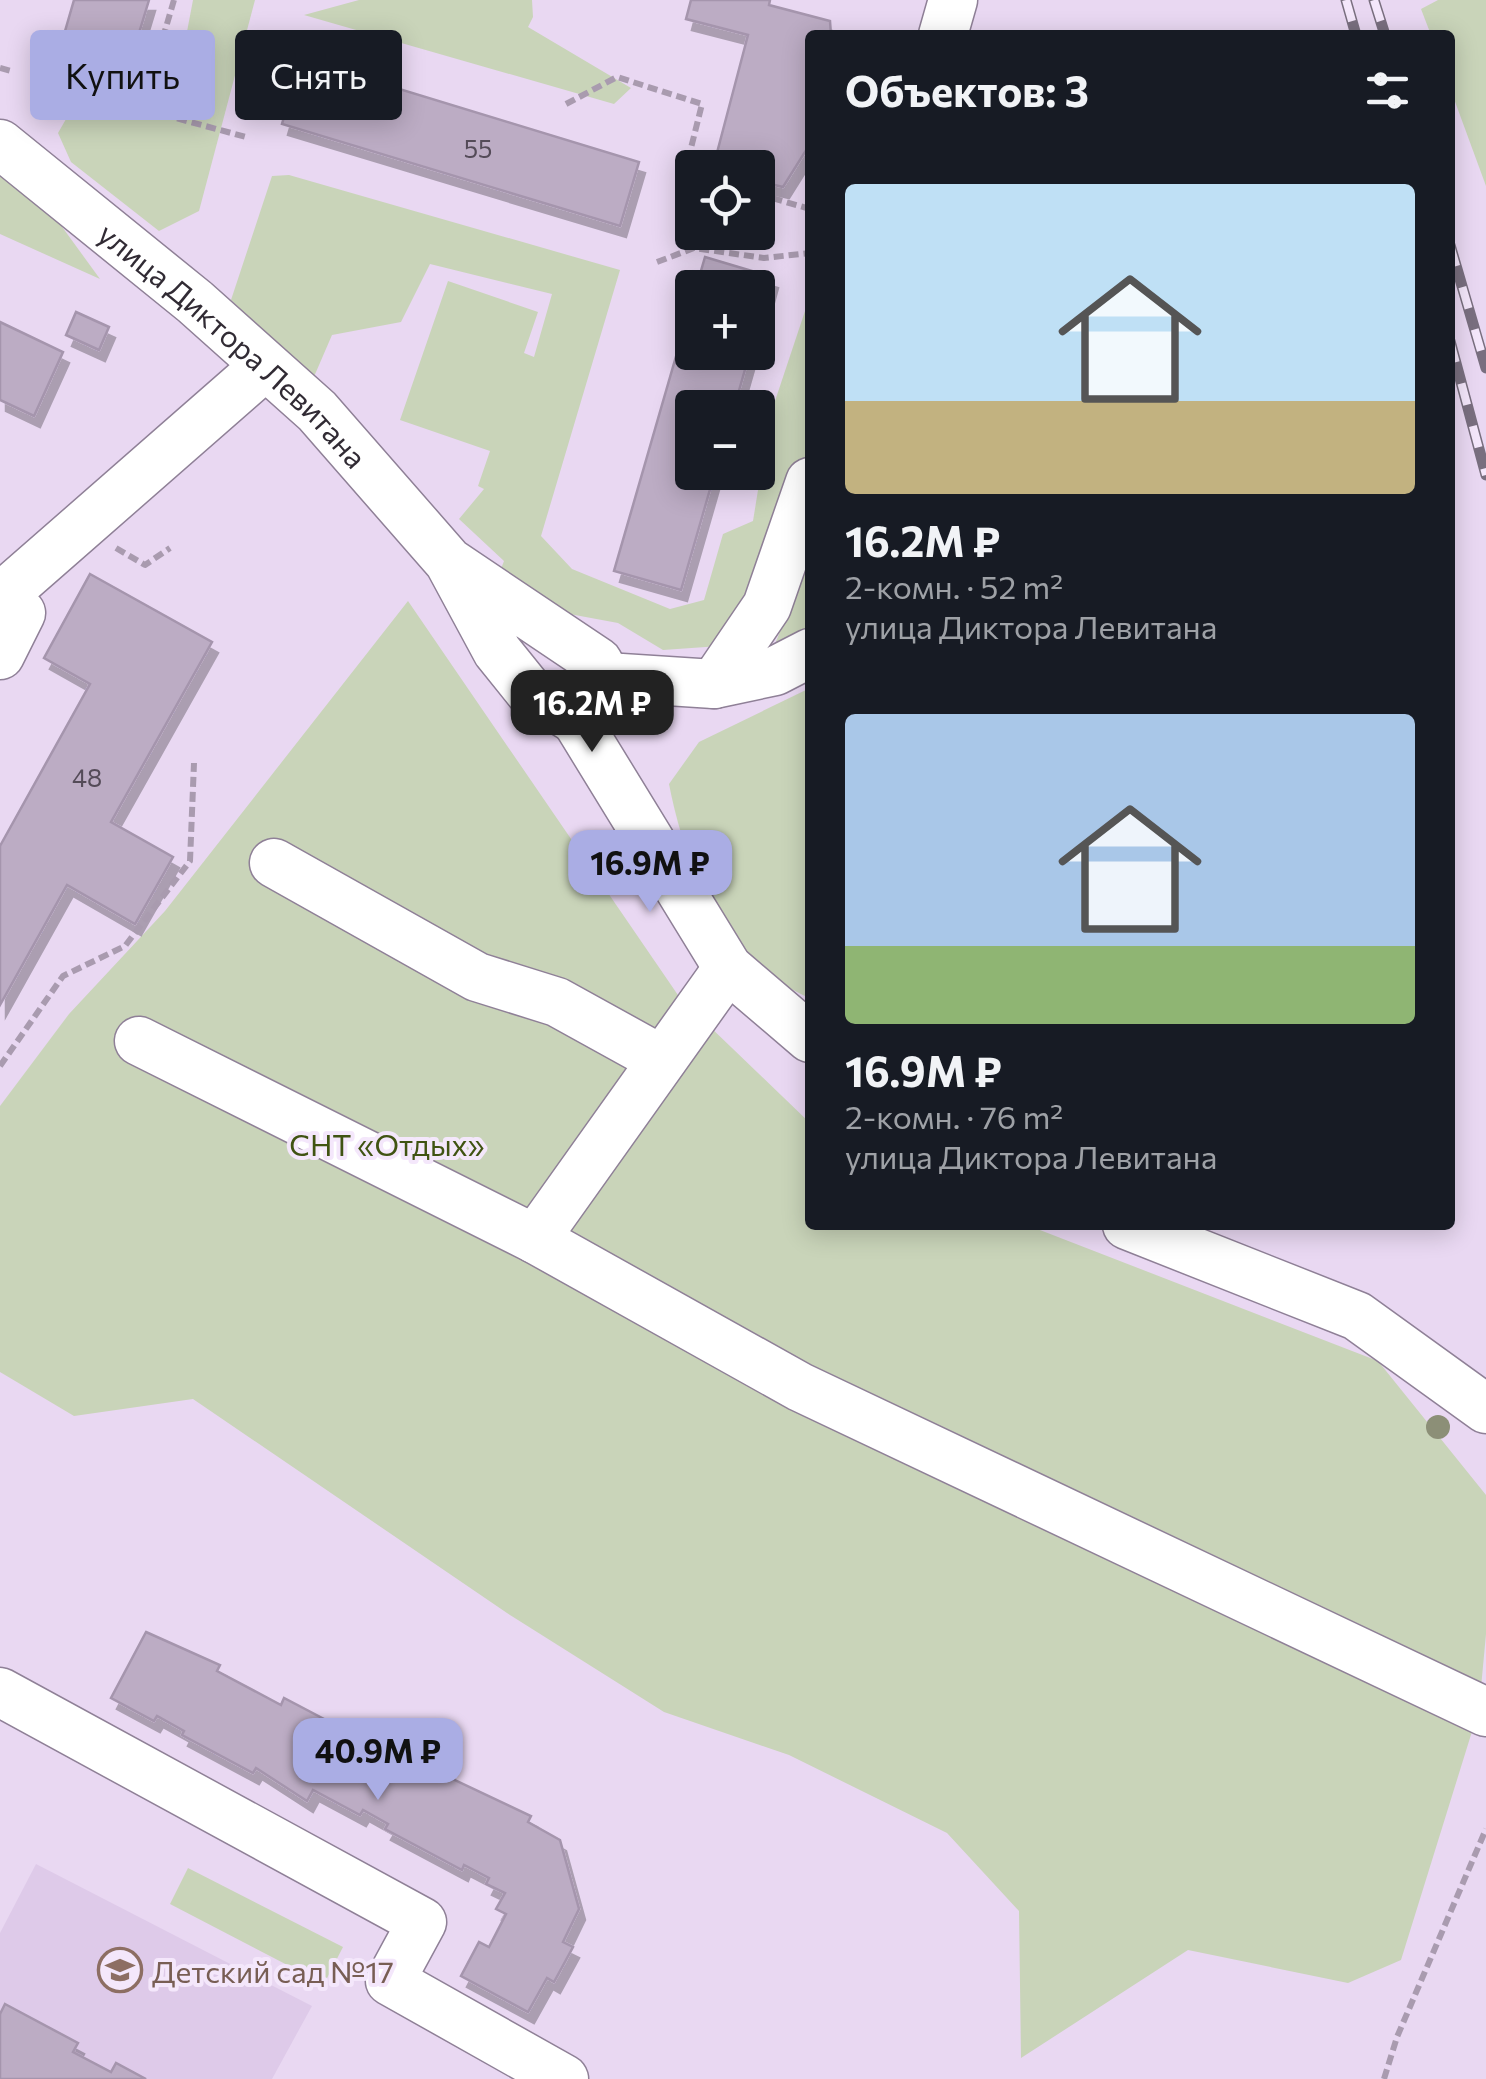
<!DOCTYPE html>
<html lang="ru">
<head>
<meta charset="utf-8">
<style>
  :root { --surface:#171b24; --page:#242831; --text:#f1f3f6; --muted:#9ea1a6; --accent:#aaade4 }
  body { margin:0; font-family:Commissioner,sans-serif; background:var(--page); color:var(--text); height:100vh; display:flex; flex-direction:column; font-size:38px; white-space:nowrap }
  * { box-sizing:border-box; margin:0 }
  p { font-size:32px; color:var(--muted) }
  .icon { flex:none; width:55px; height:55px; fill:none; stroke:currentColor; stroke-width:2; stroke-linecap:round; stroke-linejoin:round }
  .map { position:relative; flex:1; overflow:hidden }
  .panel { position:absolute; left:805px; top:30px; width:650px; height:1200px; display:flex; flex-direction:column; background:var(--surface); border-radius:10px; box-shadow:0 5px 25px #0003 }
  .panel>* { flex:none }
  .banner { position:absolute; left:30px; top:30px; width:625px; height:90px; display:flex; gap:20px }
  .fabs { position:absolute; left:675px; top:150px; display:grid; gap:20px }
  .fabs a { display:grid; place-items:center; width:100px; height:100px; border-radius:10px; background:var(--surface); box-shadow:0 5px 25px #0003; font-size:50px }
  .price { position:absolute; translate:-50% -85px; padding:0 22px; border-radius:20px; background:var(--accent); color:#111; font-size:32px; line-height:65px; filter:drop-shadow(0 2px 5px #0008) }
  .price::after { content:''; position:absolute; left:50%; top:60px; width:30px; height:22px; margin-left:-15px; background:inherit; clip-path:polygon(0 0,100% 0,50% 100%) }
  .price.on { background:#222; color:#fff }
  ul { padding:0; list-style:none }
  li { display:grid; align-content:center; gap:20px; height:530px; padding:0 40px }
  li span { display:grid; place-items:center; height:310px; border-radius:10px; color:#555 }
  li>.icon { margin-inline-start:auto }
  span .icon { width:180px; height:180px; fill:#fffc; stroke-width:1 }
  li b { font-size:42px }
  h2 { display:flex; justify-content:space-between; align-items:center; height:120px; padding:0 40px; font-size:42px }
  .chip { padding:0 35px; border-radius:10px; background:var(--surface); box-shadow:0 5px 25px #0003; font-size:35px; line-height:90px }
  .chip.on { background:var(--accent); color:#111 }
  .map>svg:first-child { display:block }
</style>
</head>
<body>
<div class="map">
<svg width="1486" height="2079" viewBox="0 0 1486 2079">
  <defs>
    <filter id="shadow"><feDropShadow dx="6" dy="11" stdDeviation="0" flood-color="#0004"/></filter>
  </defs>
  <rect width="100%" height="100%" fill="#e9d8f2"/>
  <polygon fill="#decae9" points="36,1864 312,2006 272,2079 0,2079 0,1933"/>
  <g fill="#c9d4b9">
    <polygon points="193,0 255,0 199,211 159,231 71,162 58,133 77,100 126,103 145,77 178,79"/>
    <polygon points="359,0 532,0 533,17 528,27 631,88 614,104 304,15"/>
    <polygon points="1438,0 1486,0 1486,186 1450,88 1450,35 1431,35 1421,9"/>
    <polygon points="0,170 36,191 100,279 0,234"/>
    <polygon points="289,175 620,270 541,536 572,569 670,609 704,600 723,534 753,521 770,416 810,296 810,448 782,530 720,646 663,650 618,623 521,605 497,579 504,561 459,519 484,489 478,486 490,451 400,420 448,281 538,312 524,353 534,357 552,294 430,264 401,322 332,335 313,379 231,300 272,176"/>
    <polygon points="810,557 810,632 775,644"/>
    <polygon points="408,601 680,998 810,1123 810,1225 1027,1225 1378,1361 1486,1495 1486,1634 1479,1709 1401,1960 1348,1983 1188,1950 1021,2058 1019,1911 947,1833 789,1755 664,1712 507,1613 193,1399 74,1416 0,1372 0,1106 69,1014 165,911"/>
    <path d="M810,688V998C726,963 685,868 669,784L699,742Z"/>
    <polygon points="188,1868 343,1947 324,1984 170,1904"/>
  </g>
  <g fill="#bcacc4" stroke="#a595ad" stroke-width="2.5" filter="url(#shadow)">
    <polygon points="74,0 149,0 125,79 57,59"/>
    <polygon points="691,0 770,0 769,5 830,21 831,35 810,35 810,144 783,187 758,181 758,168 713,168 748,35 686,19"/>
    <polygon points="301,59 639,162 620,226 282,124"/>
    <polygon points="705,257 772,277 758,328 758,288 696,288"/>
    <polygon points="692,301 692,352 750,352 734,408 692,408 692,472 715,472 681,590 614,571"/>
    <polygon points="76,312 109,327 99,350 66,335"/>
    <polygon points="0,322 63,352 34,416 0,400"/>
    <polygon points="90,574 212,642 111,822 173,857 135,924 67,885 0,1005 0,846 90,684 44,658"/>
    <polygon points="146,1632 220,1665 217,1671 281,1705 284,1698 324,1719 320,1727 343,1739 351,1725 388,1745 392,1737 430,1757 425,1766 531,1816 528,1822 560,1840 579,1909 563,1942 573,1947 554,1982 547,1978 528,2012 461,1976 479,1942 489,1947 506,1914 496,1909 505,1893 486,1884 489,1878 464,1865 462,1870 385,1829 388,1824 363,1810 360,1815 313,1790 307,1801 256,1768 253,1773 182,1735 184,1731 157,1716 154,1721 111,1698"/>
    <polygon points="5,2004 78,2043 73,2052 111,2072 116,2063 146,2079 0,2079 0,2014"/>
  </g>
  <g fill="none" stroke-linecap="round" stroke-linejoin="round">
    <defs>
      <g id="minor">
        <polyline points="943,35 953,0"/>
        <path id="s1" d="M0,144L195,302L317,411L449,562L497,651L530,692L576,720L600,706L606,677L598,662L449,562"/>
        <polyline points="0,598 265,366"/>
        <polyline points="0,655 21,613 2,596"/>
        <polyline points="606,677 714,684 767,606 810,482"/>
        <polyline points="714,684 775,671 810,653"/>
        <polyline points="576,720 728,968 810,1038"/>
        <polyline points="274,863 477,977 557,1002 662,1060"/>
        <polyline points="728,968 535,1239 800,1387 1486,1712"/>
        <polyline points="139,1041 535,1239"/>
        <polyline points="1127,1225 1357,1316 1486,1409"/>
        <polyline points="0,1692 422,1922 390,1981 564,2079"/>
      </g>
    </defs>
    <use href="#minor" stroke="#8f8097" stroke-width="51"/>
    <g stroke="#a99baf" stroke-width="6" stroke-dasharray="10 5" stroke-linecap="butt">
      <polyline points="174,0 142,109 246,137"/>
      <polyline points="0,68 11,71"/>
      <polyline points="566,104 617,77 702,104 689,156 698,168"/>
      <polyline points="758,194 810,209"/>
      <polyline points="657,262 694,248 764,258 810,253"/>
      <polyline points="116,548 145,565 170,548"/>
      <polyline points="0,1066 63,976 125,946 190,861 194,763"/>
      <polyline points="1384,2079 1397,2037 1486,1829"/>
    </g>
    <use href="#minor" stroke="#fff" stroke-width="48"/>
    <defs>
      <g id="rail">
        <polyline points="1346,0 1356,35"/>
        <polyline points="1374,0 1385,35"/>
        <polyline points="1450,245 1486,368"/>
        <polyline points="1450,341 1486,475"/>
      </g>
    </defs>
    <use href="#rail" stroke="#796f7f" stroke-width="11"/>
    <use href="#rail" stroke="#f4e7fb" stroke-width="8" stroke-dasharray="22" stroke-linecap="butt"/>
  </g>
  <circle fill="#8c8f77" cx="1438" cy="1427" r="12"/>
  <defs>
    <symbol id="school-ring" viewBox="-11 -11 22 22"><circle r="9.5" fill="#f4e7fb" stroke="#8d6e63" stroke-width="1.5"/><path d="M0-5L7-2L0 1L-7-2ZM-4 1L0 2.5L4 1V4Q0 6-4 4Z" fill="#8d6e63"/></symbol>
  </defs>
  <g fill-rule="evenodd">
    <use href="#school-ring" x="95" y="1945" width="50" height="50"/>
  </g>
  <g text-anchor="middle" dominant-baseline="central" stroke-width="8" stroke-linejoin="round" paint-order="stroke">
    <g font-size="25" fill="#544b58">
      <text x="478" y="148">55</text>
      <text x="87" y="777">48</text>
    </g>
    <g font-size="30" fill="#312b34" stroke="#f4e7fb">
      <text stroke="none"><textPath href="#s1" startOffset="308">улица Диктора Левитана</textPath></text>
    </g>
    <g font-size="30" fill="#405312" stroke="#f4e7fb">
      <text x="387" y="1143">СНТ «Отдых»</text>
    </g>
    <g font-size="30" fill="#785e54" stroke="#f4e7fb" text-anchor="start">
      <text x="152" y="1970">Детский сад №17</text>
    </g>
  </g>
</svg>
<div class="fabs">
<a><svg class="icon" aria-label="locate" viewBox="0 0 24 24"><circle cx="12" cy="12" r="6"/><path d="M12 2v4M12 18v4M2 12h4M18 12h4"/></svg></a>
<a>+</a>
<a>−</a>
</div>
<b class="price on" style="left:592px;top:755px">16.2M ₽</b>
<b class="price" style="left:650px;top:915px">16.9M ₽</b>
<b class="price" style="left:378px;top:1803px">40.9M ₽</b>
<div class="banner">
<a class="chip on">Купить</a>
<a class="chip">Снять</a>
</div>
<section class="panel">
<h2>Объектов: 3<svg class="icon" aria-label="filters" viewBox="0 0 24 24"><path d="M4 7h16M4 17h16"/><circle cx="9" cy="7" r="2"/><circle cx="15" cy="17" r="2"/></svg></h2>
<ul>
<li><span style="background:linear-gradient(#bfe0f5 70%,#c2b280 0)"><svg class="icon" aria-label="home" viewBox="0 0 24 24"><path d="M3 11l9-7 9 7M6 9v11h12V9"/></svg></span><div><b>16.2M ₽</b><p>2-комн. · 52 m²</p><p>улица Диктора Левитана</p></div></li>
<li><span style="background:linear-gradient(#a9c7e8 75%,#8fb573 0)"><svg class="icon" aria-label="home" viewBox="0 0 24 24"><path d="M3 11l9-7 9 7M6 9v11h12V9"/></svg></span><div><b>16.9M ₽</b><p>2-комн. · 76 m²</p><p>улица Диктора Левитана</p></div></li>
</ul>
</section>
</div>
</body>
</html>
